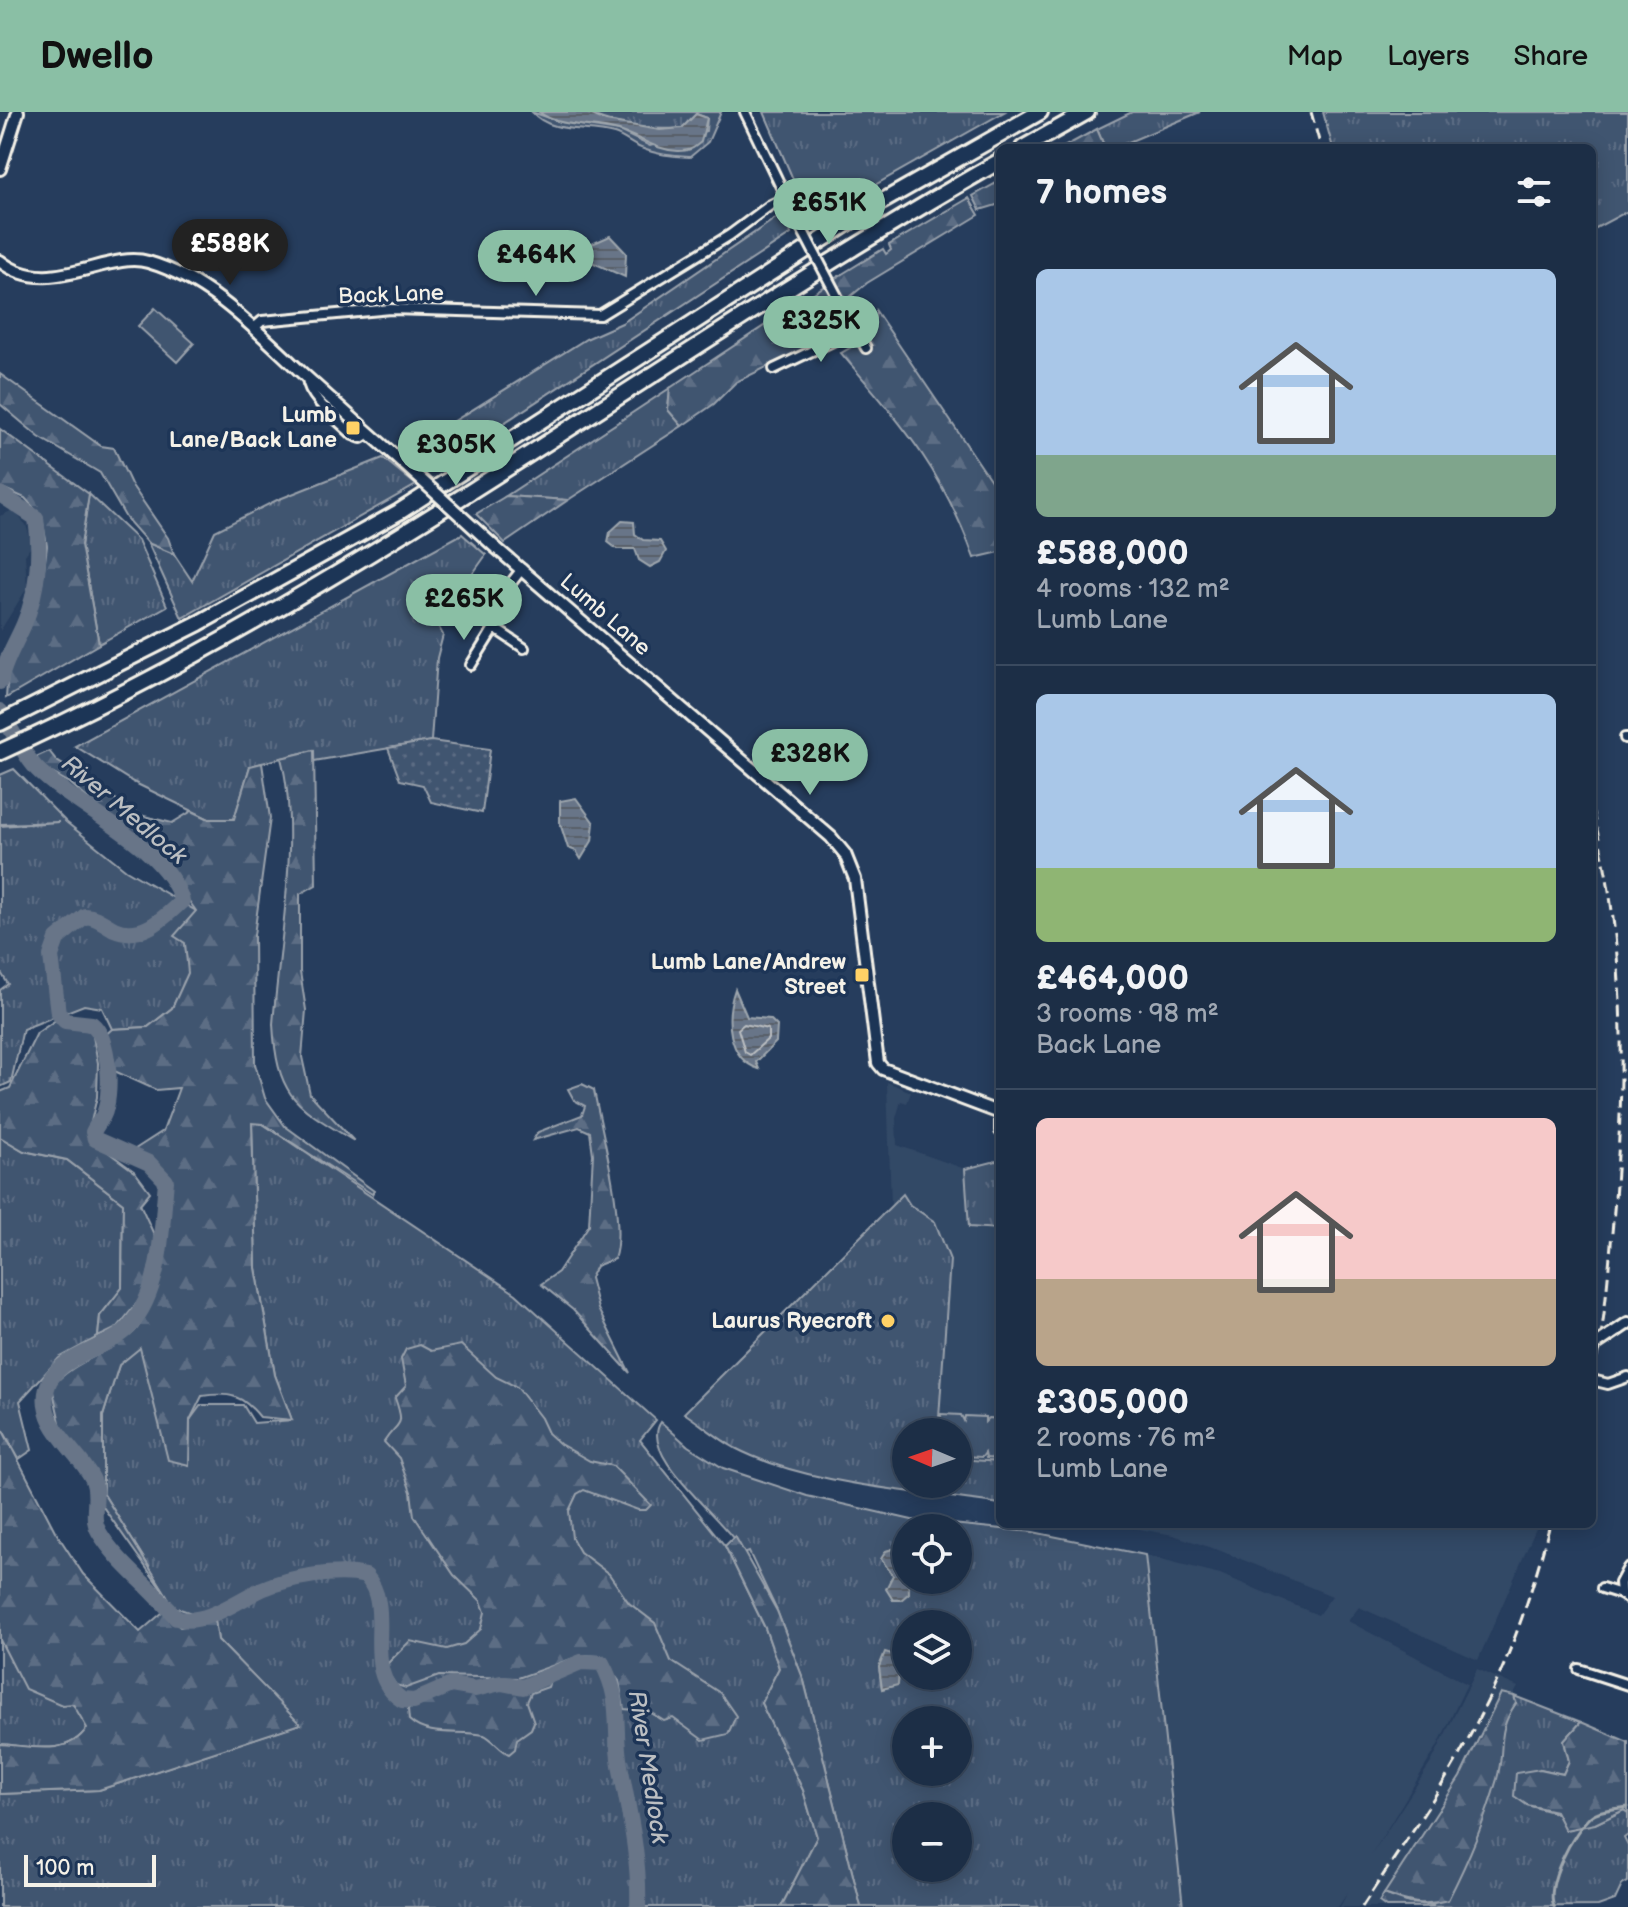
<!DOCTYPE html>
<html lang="en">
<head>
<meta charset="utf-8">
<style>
  :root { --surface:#1c2e46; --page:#25364d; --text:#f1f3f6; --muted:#a0a8b3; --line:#3a4a5f; --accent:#8abfa5 }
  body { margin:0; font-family:"Balsamiq Sans",sans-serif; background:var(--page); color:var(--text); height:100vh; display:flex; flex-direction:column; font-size:30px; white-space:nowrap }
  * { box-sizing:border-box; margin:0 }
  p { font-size:26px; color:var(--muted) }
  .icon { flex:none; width:44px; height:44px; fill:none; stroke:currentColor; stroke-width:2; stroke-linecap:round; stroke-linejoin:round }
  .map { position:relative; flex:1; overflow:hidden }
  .panel { position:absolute; left:996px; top:32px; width:600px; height:1384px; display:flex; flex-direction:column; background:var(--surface); border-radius:12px; box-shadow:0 4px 20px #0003,0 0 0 2px var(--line) }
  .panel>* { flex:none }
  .needle { width:52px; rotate:272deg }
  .controls { position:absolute; left:892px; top:1306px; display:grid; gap:16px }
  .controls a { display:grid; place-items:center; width:80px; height:80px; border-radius:50%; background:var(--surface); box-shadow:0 4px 20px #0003,0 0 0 2px var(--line); font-size:40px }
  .scale { position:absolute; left:24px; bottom:20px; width:132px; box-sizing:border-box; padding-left:8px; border:4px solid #f4f1e8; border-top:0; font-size:22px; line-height:28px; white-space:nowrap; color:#f4f1e8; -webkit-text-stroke:6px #1d3557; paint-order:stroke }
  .price { position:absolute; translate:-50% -68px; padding:0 18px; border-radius:28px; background:var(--accent); color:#111; font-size:26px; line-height:52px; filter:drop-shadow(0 2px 4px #0008) }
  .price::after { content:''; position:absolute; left:50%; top:48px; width:24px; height:18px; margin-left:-12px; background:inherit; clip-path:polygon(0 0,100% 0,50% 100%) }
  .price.on { background:#222; color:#fff }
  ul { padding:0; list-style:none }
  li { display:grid; align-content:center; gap:16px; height:424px; padding:0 40px }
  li+li { border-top:2px solid var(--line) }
  li span { display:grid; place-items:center; height:248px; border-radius:12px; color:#555 }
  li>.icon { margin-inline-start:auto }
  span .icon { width:144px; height:144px; fill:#fffc; stroke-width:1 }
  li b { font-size:34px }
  h2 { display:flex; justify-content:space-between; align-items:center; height:96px; padding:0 40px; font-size:34px }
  header { display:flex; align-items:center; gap:48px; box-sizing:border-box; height:112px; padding:0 40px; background:var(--accent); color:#111 }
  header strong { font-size:38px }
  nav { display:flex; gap:44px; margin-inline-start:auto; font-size:28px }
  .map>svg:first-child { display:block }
</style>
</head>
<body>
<header>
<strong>Dwello</strong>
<nav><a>Map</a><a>Layers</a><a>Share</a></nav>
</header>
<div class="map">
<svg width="1628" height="1795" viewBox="0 0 1628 1795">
  <defs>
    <pattern id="grass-tufts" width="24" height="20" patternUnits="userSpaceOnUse" patternTransform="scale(2)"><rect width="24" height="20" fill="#40546f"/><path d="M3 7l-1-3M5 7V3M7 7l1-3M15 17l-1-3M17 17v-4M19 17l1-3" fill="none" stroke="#5c6d84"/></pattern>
    <pattern id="forest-firs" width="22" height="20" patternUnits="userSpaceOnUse" patternTransform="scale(2)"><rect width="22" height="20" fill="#40546f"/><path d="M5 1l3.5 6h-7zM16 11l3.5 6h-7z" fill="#5c6d84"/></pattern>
    <pattern id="garden-dots" width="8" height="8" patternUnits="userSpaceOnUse" patternTransform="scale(2)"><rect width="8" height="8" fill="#40546f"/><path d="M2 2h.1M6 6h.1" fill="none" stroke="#5c6d84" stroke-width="1.8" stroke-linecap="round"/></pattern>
    <pattern id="water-rules" width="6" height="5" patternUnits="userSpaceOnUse" patternTransform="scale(2)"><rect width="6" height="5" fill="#677588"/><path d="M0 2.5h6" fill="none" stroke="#585e67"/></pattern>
  </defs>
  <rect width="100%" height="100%" fill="#263d5d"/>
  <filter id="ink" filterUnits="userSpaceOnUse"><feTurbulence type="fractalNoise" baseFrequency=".0125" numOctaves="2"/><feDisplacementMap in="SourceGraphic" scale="16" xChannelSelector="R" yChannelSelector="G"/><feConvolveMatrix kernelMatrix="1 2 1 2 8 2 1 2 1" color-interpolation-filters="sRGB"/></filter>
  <g filter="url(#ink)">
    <g fill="#334966" fill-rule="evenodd">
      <polygon points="13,398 26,413 32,433 25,443 27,476 0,519 0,404"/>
      <path d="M887,970L911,980L907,991L901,989L896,1006L897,1033L965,1057L969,1114L1000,1117V1392L929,1384L781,1354L735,1336L684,1301L891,1093ZM906,1320H958V1372H906Z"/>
      <polygon points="1112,1412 1170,1412 1174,1417 1175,1412 1538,1412 1478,1548 1359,1495 1348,1509 1467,1572 1437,1635 1370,1745 1432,1649 1477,1557 1518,1575 1391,1795 1340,1795 1348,1780 1338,1795 1182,1795 1145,1443 1220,1462 1318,1503 1332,1484 1221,1439 1173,1423"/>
    </g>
    <g fill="url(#grass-tufts)" stroke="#9aa2ac" stroke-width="2" fill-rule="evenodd">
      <path d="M532,0L561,10L619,19L650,34L706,19L707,6L696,2L682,16C649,19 616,14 585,0H721L708,30L690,45C674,44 657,43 641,36C632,33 624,25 614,22C587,14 552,23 532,0Z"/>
      <polygon points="764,0 1004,0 811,109"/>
      <polygon points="1132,0 1200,0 1119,34 1105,36 1097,17"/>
      <polygon points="1323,0 1628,0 1628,99 1592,118 1592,36 1333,36"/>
      <polygon points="776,106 787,107 791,122 431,359 408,338 586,227 622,211"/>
      <polygon points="670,276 668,298 682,314 568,388 506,384"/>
      <polygon points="383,346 416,373 182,506 148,431 174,442 192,469 215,419 277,388"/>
      <polygon points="89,382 138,428 167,494 99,532 81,433"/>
      <polygon points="462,422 486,443 437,512 443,523 437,546 431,629 314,649 313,638 250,654 234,707 209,707 133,670 75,634"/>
      <polygon points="14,657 66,710 126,758 196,799 185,831 189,861 172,896 148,915 112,917 102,896 84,893 23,917 11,970 0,975 0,878 8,872 0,859 0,714 59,710 0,712 0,663"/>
      <polygon points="252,1010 263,1012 516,1182 656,1308 640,1328 725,1434 765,1516 779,1556 761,1591 803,1678 817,1725 781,1795 0,1795 0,1682 99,1678 299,1612 218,1528 215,1509 174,1495 103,1381 103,1304 119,1253 140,1235 189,1353 190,1308 201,1293 243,1293 254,1311 292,1308 275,1263 256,1156"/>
      <polygon points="0,1025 24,1039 67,1048 123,1091 122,1176 100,1204 98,1225 59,1246 20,1289 32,1338 19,1347 0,1313"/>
      <polygon points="1000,1048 1000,1117 969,1115 965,1057"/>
      <path d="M903,1082L910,1093L935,1110L950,1148L938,1320H906V1372H958V1347L1000,1350V1392C919,1379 808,1374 735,1336C717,1326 701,1312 684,1301Z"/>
      <path d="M661,1310L688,1334L723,1356L807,1384L912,1408L1033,1420L1145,1443L1183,1795H861L804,1569L777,1499L749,1440L744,1442C727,1408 637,1344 661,1310ZM906,1416H958V1468H908L909,1481L900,1488H893L890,1468L894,1463L886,1439L906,1433ZM906,1512H958V1564H906ZM892,1542L899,1555L898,1572L882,1577L879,1555ZM906,1608H958V1660H906ZM906,1704H958V1756H906Z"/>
      <path d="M0,1528L81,1600L87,1616C68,1645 30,1634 0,1632Z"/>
      <polygon points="1514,1584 1581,1610 1564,1629 1569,1649 1563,1662 1540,1657 1527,1693 1595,1712 1624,1698 1628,1701 1628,1723 1624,1726 1628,1734 1628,1770 1622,1773 1615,1788 1598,1794 1386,1795 1379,1790 1384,1782 1409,1791 1433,1793 1502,1611 1516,1591"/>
    </g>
    <g fill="url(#forest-firs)" stroke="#9aa2ac" stroke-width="2">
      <polygon points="1097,17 1105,36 1062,36"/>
      <polygon points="1000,69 1000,92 980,98 973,84"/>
      <polygon points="969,86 979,103 867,171 845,189 834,167 883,137 886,142 891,138 889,133"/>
      <polygon points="826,173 845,211 842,218 736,270 714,292 682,314 668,298 670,276"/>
      <path d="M876,199L1000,382V440L974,446C941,355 902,313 841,241C861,230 874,223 876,199Z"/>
      <polygon points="0,262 101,334 114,336 131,372 168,426 174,442 148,431 126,406 100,361 39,325 0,292"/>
      <polygon points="0,317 89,382 81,433 99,532 6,586 8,558 30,515 42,473 47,434 42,405 25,386 0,375"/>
      <polygon points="506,384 568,388 505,431 476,402"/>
      <path d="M314,638L316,773L300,782V860L306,898L302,945L310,982L354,1029C295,993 277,986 273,912C279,834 301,721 281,646Z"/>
      <path d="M49,639L57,649L140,703L172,711L192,699L209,707H234L250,654L262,651L270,706L254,823L255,952L265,986L285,1014L374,1079L372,1082L263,1012L252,1011L256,1156L275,1263L292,1308L260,1305C242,1283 230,1280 202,1284L190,1308L189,1353L168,1348L140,1236L119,1253L103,1304V1381L174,1495L101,1392L96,1360L61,1315L52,1275C73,1248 109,1243 134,1220C157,1197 175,1102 168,1071C165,1055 145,1045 132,1039L163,1019L179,976L156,978L110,957L104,924L112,917L148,915L172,896L188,861L185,831L174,824L196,799L184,782L179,766L70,671L43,656L36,645Z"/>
      <polygon points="56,908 66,915 92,919 98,951 97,985 90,1014 93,1029 135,1060 150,1080 140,1092 156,1127 144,1182 117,1216 98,1225 100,1204 122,1176 123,1091 67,1048 24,1039 0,1025 0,980 10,976 37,921"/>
      <path d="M582,972L594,978C601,1017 627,1113 614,1147L596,1154L590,1166L598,1197L630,1261L573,1198L541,1172L558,1160L589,1113L593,1042L590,1020L579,1015L533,1028L538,1020L582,1003L585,994L574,988L568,977Z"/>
      <path d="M420,1233L431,1239L461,1233L496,1265L517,1275L541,1306L548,1321L560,1332L590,1349L613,1354L651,1393L646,1398H638L584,1378L577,1382L569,1399L572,1426L580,1440L609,1462L629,1491L655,1511L671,1549L720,1581L736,1604L728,1622L703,1628L673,1606L664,1609L648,1599L624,1597L619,1569L601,1544L582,1543L518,1566L439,1564L406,1576L396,1573L384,1555L410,1529L447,1537L464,1532L481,1517L485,1500L481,1489L454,1463L414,1404L411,1380L399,1346L384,1330C398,1308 406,1317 395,1286L406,1274L401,1247L406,1237Z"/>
      <path d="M0,1313L55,1419L83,1462L140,1520L163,1500L180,1515L215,1509L218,1528L300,1612L99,1678L0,1682V1632C30,1634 68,1645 87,1616L73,1592L62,1593L25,1577L0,1528Z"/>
      <polygon points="735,1424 777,1499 804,1569 861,1795 781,1795 817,1725 803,1678 761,1591 779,1556 765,1516 725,1434"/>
      <path d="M551,1566L548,1575L531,1581L527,1590L534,1610L531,1617L517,1627L515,1637L509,1642C500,1638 492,1626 484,1623C460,1617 429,1627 409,1608L408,1597L412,1593L443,1580L501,1575L521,1578Z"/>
      <path d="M1501,1581L1514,1584L1516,1591C1495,1622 1506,1635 1497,1667C1485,1709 1468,1749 1448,1788C1424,1795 1407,1790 1384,1782L1460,1665Z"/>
      <polygon points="1581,1610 1628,1630 1628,1701 1624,1698 1595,1712 1565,1718 1555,1699 1527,1693 1514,1684 1516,1661 1540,1657 1563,1662 1569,1649 1564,1629"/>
    </g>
    <polygon fill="url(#garden-dots)" stroke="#9aa2ac" stroke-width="2" points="431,629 490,637 482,701 431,690 423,673 400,668 388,636"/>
    <g fill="#40546f" stroke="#9aa2ac" stroke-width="2">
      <polygon points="155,196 194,231 177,250 138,214"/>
      <polygon points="941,1302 961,1303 964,1309 965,1304 985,1305 985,1310 989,1306 1000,1307 1000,1347 986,1346 985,1341 982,1345 962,1344 962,1339 958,1343 958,1320 940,1320"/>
    </g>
    <g fill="url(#water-rules)" stroke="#9fa7ae" stroke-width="2">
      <path d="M539,0H585L606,9L660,18L682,16L696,2L707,6L701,30C693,37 689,39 678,39C655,38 640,25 619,19C593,11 561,17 539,0Z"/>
      <polygon points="610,124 626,141 625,165 589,149 592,132"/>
      <polygon points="622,409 634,410 635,422 643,428 660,429 666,439 660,450 650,455 639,448 635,437 617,437 608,430 610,420"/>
      <polygon points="576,686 594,711 592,729 581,747 576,739 568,736 560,711 560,689"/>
      <path d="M735,877L747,905L770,907L777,914L776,930L756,950L759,957C727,947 725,905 735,877Z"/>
      <polygon points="906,1433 909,1481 901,1488 893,1488 886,1477 893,1463 881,1447 886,1439"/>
      <polygon points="885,1540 892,1542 899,1555 898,1573 882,1577 879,1555"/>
    </g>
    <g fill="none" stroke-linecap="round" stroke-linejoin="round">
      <polygon stroke="#bcbfc2" stroke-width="2" points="744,912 768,917 768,927 750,943 745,940 738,917"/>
      <path stroke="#9fa7ae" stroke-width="3" d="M1554,1795C1545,1772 1573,1720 1591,1704C1599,1697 1617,1697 1628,1695"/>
      <g stroke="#677588" stroke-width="16">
        <path d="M0,382L36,406C41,440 38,480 24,512C16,531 4,549 0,570"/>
        <path d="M0,599C12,617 22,641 37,657C78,698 165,732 182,789C163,807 141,829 114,817C102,811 98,805 85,804L57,827L51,844L58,901L65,909L92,912C110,926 113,984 103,1004C100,1009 96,1014 93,1020L95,1027L149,1051L166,1069C161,1118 163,1176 129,1215C109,1238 55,1243 47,1276C37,1313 78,1338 92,1366C101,1383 89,1404 99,1420C118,1452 153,1476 176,1506C204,1515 238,1488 262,1477C290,1465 337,1457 366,1464C397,1499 358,1558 402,1588L414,1589L451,1573L475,1577L501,1571L523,1575L581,1550L602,1551C623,1589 613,1614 620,1653C629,1701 640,1746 638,1795"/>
      </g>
      <defs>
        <g id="minor">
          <polyline points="745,0 792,98"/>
          <polyline points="837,184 866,236"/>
          <polyline points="254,216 262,209 391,197 600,203 730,123 769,94 803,77"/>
          <polyline points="774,257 854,219"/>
          <path d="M307,266C308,286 339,309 353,323L361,326L369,321"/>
          <polyline points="462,492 485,504 522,457"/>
          <polyline points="494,516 524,536"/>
          <polyline points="471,553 494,516 485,504"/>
          <polyline points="1625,626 1628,626"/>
          <polyline points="1000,1002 1000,1019"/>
          <polyline points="1592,1268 1608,1272 1628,1265"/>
          <polyline points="1628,1456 1620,1471 1621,1482 1628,1487"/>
          <polyline points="1602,1476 1621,1482"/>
          <polyline points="1579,1557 1628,1573"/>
        </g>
        <g id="tertiary">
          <polyline points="0,57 18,0"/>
          <path d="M0,149C48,188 107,138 148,150C210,168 256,218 301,260C332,288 362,315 393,342"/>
          <polyline points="495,435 831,725 845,742 855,767 878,951 883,957 1000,1001"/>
          <polyline points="1610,1223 1628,1211"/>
        </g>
        <g id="motorway">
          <polyline points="1023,36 1087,0"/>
          <polyline points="0,611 199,511 399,400 876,93 1040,0"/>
          <path d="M0,640C355,481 663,240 1000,49"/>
        </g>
      </defs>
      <use href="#minor" stroke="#f4f1e8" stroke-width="14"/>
      <use href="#tertiary" stroke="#f4f1e8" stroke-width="16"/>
      <use href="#motorway" stroke="#f4f1e8" stroke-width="20"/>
      <use href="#minor" stroke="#1d3557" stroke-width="8"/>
      <use href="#tertiary" stroke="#1d3557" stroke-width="10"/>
      <use href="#motorway" stroke="#1d3557" stroke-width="14"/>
      <g stroke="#f4f1e8" stroke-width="3" stroke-dasharray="12 6" stroke-linecap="butt">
        <polyline points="1311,0 1321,36"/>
        <path d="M1592,698C1628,833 1625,973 1613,1110C1608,1162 1605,1217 1592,1267"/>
        <path d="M1362,1795C1403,1732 1448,1670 1481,1602C1512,1542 1533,1477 1550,1412"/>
      </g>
      <defs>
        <polyline id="minor-bridge" points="792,98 837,184"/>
        <g id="tertiary-bridge">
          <polyline points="393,342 495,435"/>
          <polyline points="1592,1235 1610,1223"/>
        </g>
      </defs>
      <use href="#minor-bridge" stroke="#f4f1e8" stroke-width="14" stroke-linecap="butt"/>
      <use href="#tertiary-bridge" stroke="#f4f1e8" stroke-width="16" stroke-linecap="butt"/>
      <use href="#minor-bridge" stroke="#1d3557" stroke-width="8"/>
      <use href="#tertiary-bridge" stroke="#1d3557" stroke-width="10"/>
    </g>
  </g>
  <g fill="#ffd166" stroke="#1d3557" stroke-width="3">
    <rect x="345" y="308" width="16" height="16" rx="4"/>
    <rect x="854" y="855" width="16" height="16" rx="4"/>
    <circle cx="888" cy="1209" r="8"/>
  </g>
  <g text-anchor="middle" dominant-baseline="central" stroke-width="7" stroke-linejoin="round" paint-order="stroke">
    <g font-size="22" fill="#f4f1e8" stroke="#1d3557">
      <text transform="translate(391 183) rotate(-2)">Back Lane</text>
      <text transform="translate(605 503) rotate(41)">Lumb Lane</text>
    </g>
    <g font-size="22" font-weight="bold" fill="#f4f1e8" stroke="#1d3557" text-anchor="end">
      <text x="337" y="303">Lumb<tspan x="337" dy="25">Lane/Back Lane</tspan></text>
      <text x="846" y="850">Lumb Lane/Andrew<tspan x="846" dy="25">Street</tspan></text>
      <text x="872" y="1209">Laurus Ryecroft</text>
    </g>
    <g font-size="24" font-style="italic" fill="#bcbfc2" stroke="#1d3557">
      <text transform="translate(124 698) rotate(40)">River Medlock</text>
      <text transform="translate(648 1655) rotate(81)">River Medlock</text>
    </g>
  </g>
</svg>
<div class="controls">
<a><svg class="needle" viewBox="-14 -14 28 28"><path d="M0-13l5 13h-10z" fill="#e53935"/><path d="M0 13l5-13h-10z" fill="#a0a8b3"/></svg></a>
<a><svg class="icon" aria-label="locate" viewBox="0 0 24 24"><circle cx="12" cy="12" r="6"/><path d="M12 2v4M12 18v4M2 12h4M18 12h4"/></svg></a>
<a><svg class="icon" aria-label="layers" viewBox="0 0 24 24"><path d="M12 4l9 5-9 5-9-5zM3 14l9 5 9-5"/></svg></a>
<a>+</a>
<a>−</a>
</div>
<div class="scale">100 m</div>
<b class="price" style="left:829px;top:134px">£651K</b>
<b class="price on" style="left:230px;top:175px">£588K</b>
<b class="price" style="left:536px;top:186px">£464K</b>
<b class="price" style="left:821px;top:252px">£325K</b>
<b class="price" style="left:456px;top:376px">£305K</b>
<b class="price" style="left:464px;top:530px">£265K</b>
<b class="price" style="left:810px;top:685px">£328K</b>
<section class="panel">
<h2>7 homes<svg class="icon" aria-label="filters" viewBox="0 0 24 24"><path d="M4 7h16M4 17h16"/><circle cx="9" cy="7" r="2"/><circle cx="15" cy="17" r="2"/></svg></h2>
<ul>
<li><span style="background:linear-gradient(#a9c7e8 75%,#7fa58c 0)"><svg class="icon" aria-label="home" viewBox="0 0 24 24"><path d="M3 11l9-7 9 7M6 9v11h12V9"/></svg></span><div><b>£588,000</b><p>4 rooms · 132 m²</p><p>Lumb Lane</p></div></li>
<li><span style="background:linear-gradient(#a9c7e8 70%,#8fb573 0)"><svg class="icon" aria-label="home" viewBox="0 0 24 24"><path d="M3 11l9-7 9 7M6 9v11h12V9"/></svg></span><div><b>£464,000</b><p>3 rooms · 98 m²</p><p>Back Lane</p></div></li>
<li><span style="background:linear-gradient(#f6c9c9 65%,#b9a48a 0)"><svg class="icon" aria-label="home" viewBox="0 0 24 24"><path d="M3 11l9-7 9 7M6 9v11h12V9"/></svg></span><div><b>£305,000</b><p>2 rooms · 76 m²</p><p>Lumb Lane</p></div></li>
</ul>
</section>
</div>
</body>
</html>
